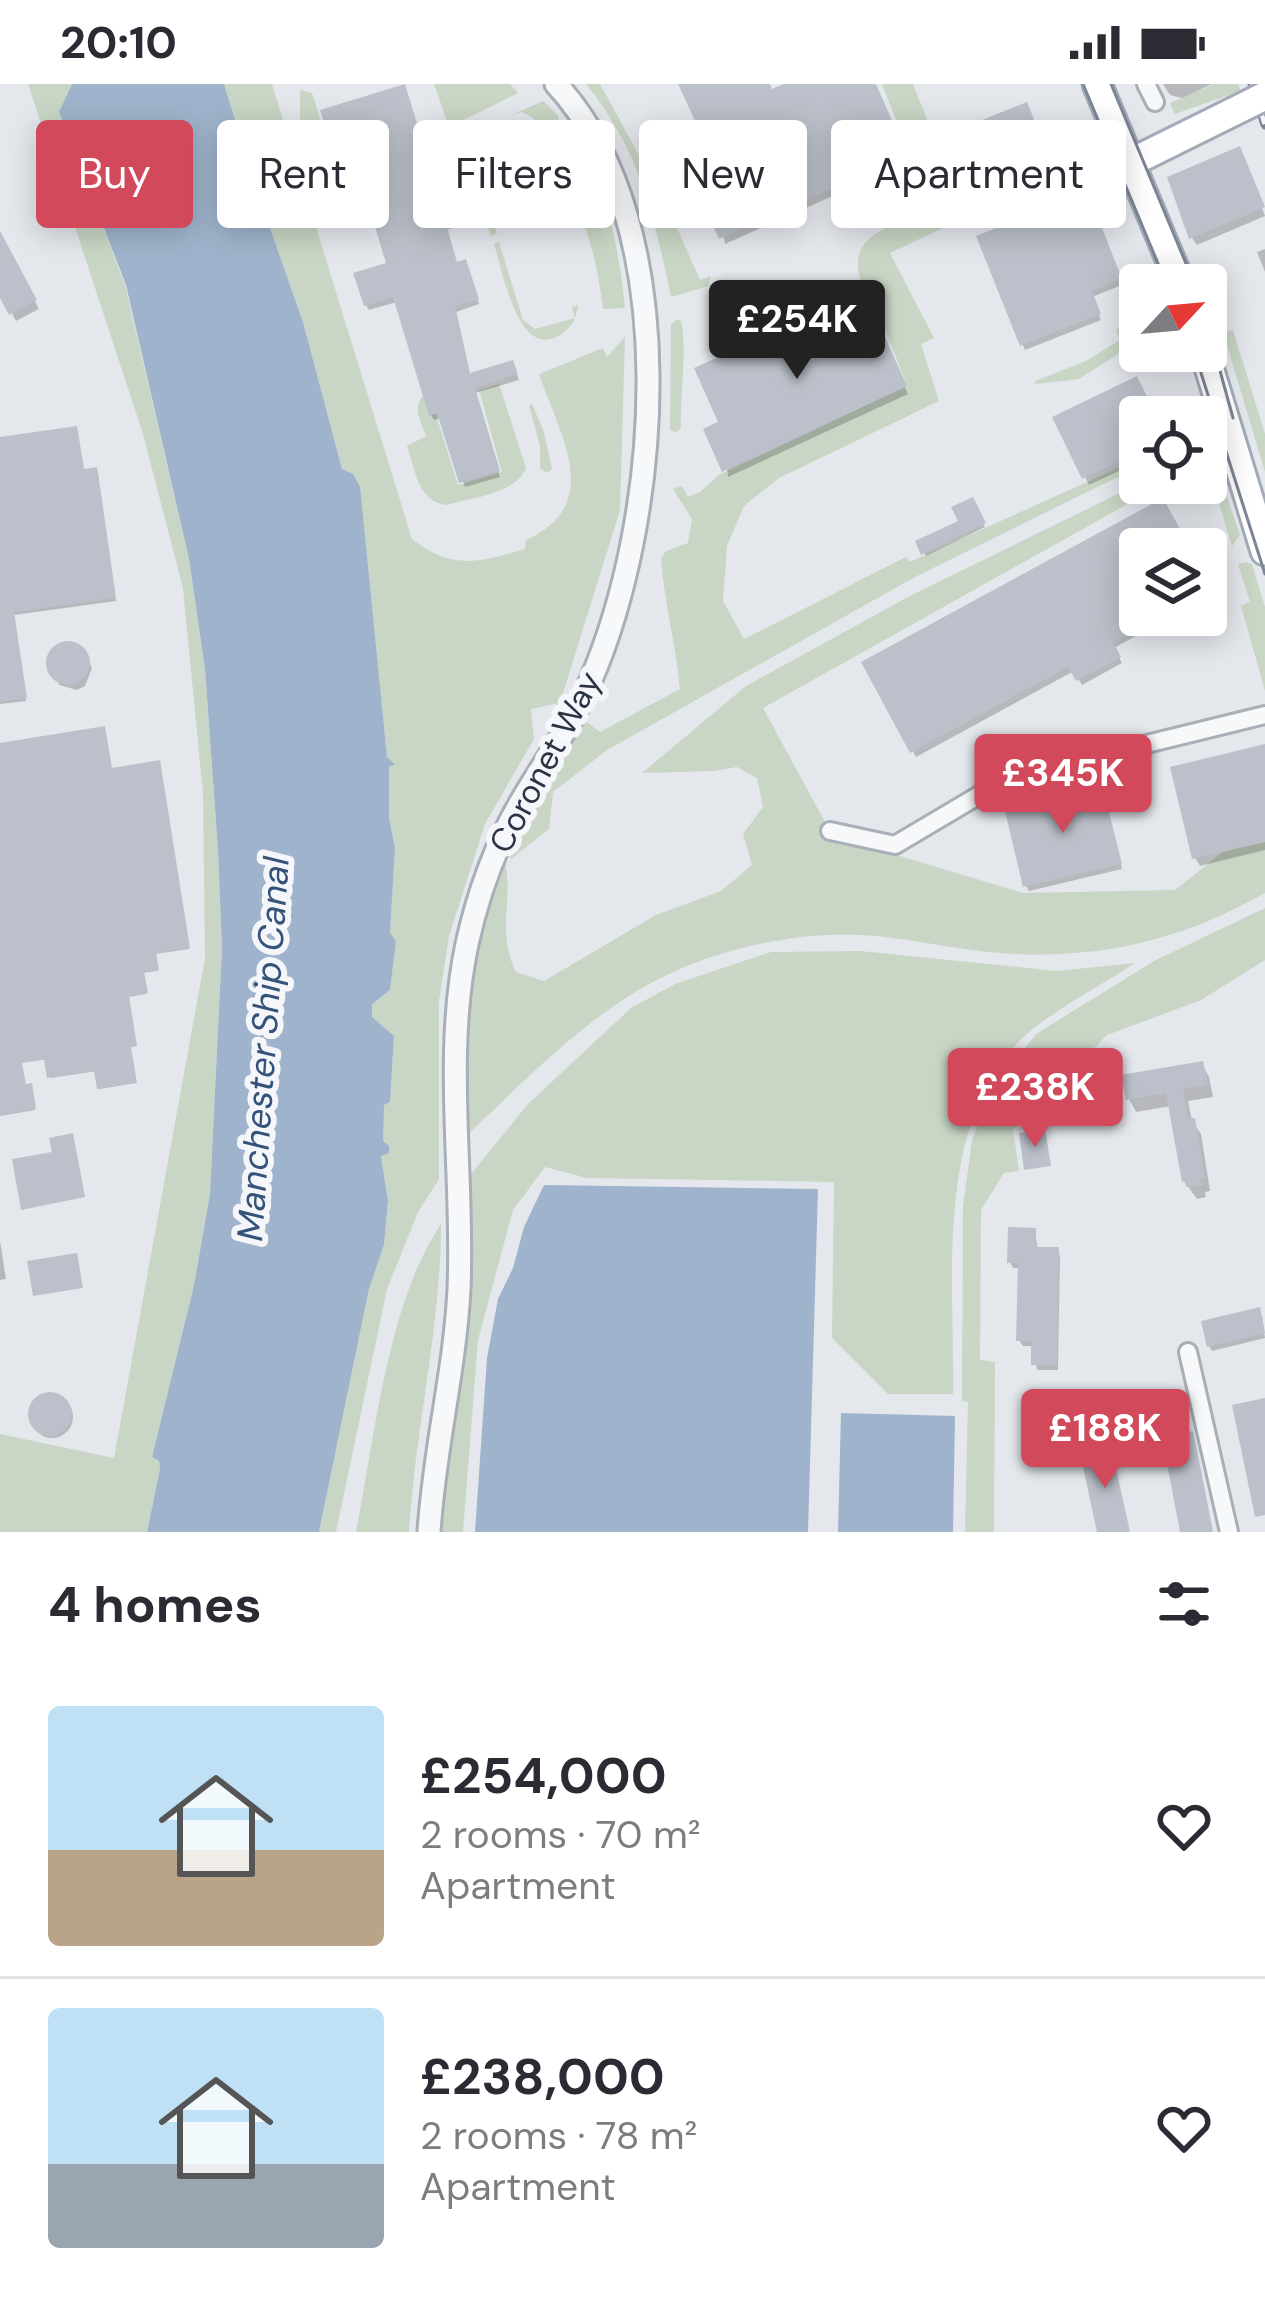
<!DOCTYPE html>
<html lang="en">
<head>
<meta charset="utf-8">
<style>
  :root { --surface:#fff; --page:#f7f7f7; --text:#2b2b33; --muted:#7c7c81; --line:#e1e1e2; --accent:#d1495b }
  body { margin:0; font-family:"DM Sans",sans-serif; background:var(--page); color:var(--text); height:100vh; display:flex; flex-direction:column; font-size:45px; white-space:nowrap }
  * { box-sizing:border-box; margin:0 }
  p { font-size:39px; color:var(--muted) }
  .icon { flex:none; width:66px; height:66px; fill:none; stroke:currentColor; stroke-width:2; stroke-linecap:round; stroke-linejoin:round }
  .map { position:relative; height:1448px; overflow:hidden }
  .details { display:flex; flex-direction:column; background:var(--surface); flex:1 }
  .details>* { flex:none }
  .banner { position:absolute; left:36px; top:36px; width:1194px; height:108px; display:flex; gap:24px }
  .needle { width:78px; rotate:64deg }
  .controls { position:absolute; left:1119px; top:180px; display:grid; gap:24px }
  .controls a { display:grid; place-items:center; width:108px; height:108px; border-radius:12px; background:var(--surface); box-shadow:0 6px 30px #0003; font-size:60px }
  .price { position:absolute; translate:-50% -102px; padding:0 27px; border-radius:12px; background:var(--accent); color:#fff; font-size:39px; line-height:78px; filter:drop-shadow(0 3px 6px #0008) }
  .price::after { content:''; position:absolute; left:50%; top:72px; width:36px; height:27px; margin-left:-18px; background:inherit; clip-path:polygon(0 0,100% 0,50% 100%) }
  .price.active { background:#222; color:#fff }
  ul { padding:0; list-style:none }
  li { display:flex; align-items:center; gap:36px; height:300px; padding:0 48px }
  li+li { border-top:3px solid var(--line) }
  li span { display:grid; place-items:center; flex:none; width:336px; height:240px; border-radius:12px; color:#555 }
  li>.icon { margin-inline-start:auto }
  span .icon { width:144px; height:144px; fill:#fffc; stroke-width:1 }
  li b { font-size:51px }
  h2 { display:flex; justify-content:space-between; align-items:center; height:144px; padding:0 48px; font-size:51px }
  .chip { padding:0 42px; border-radius:12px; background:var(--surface); box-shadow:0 6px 30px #0003; font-size:42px; line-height:108px }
  .chip.active { background:var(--accent); color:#fff }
  .status { display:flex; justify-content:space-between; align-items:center; height:84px; padding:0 60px; background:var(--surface); direction:ltr }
  .status svg { height:33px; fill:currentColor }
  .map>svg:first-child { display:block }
</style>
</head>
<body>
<div class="status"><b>20:10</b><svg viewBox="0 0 49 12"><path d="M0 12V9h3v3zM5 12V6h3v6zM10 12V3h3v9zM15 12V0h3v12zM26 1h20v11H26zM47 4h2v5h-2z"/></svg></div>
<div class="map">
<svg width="1265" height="1448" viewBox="0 0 1265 1448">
  <rect width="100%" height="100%" fill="#e4e7ec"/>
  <g fill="#c9d6c5">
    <polygon points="28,0 72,0 59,28 125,201 189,475 205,585 218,766 222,864 210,1110 194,1201 152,1373 159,1377 160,1385 147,1448 0,1448 0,1350 114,1374 205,874 203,710 183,504 143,350"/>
    <path d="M224,0H272L412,455C453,487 479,478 525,465L526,456C605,421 560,351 539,290L603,264L607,273L625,253L620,426L560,619L531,625L534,655L485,740L449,852L439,917V1095L418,1128L387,1205L336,1448H319L369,1205L384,1161L388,1117L381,1071L384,1020L390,1017L394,952L372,933V919L390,906L396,857L390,850L395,764L389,734V682L394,679L387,673L377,579L342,385L303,238L257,107Z"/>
    <polygon points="434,0 510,0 518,9 449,43"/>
    <path d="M586,0H600L641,75L646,74L700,196L711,192L708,202L671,213C654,132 640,67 586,0Z"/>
    <path d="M882,0H913L966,133L890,169L934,254L921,260L939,317L779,394L744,422L727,462L723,517L744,555L906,473L910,478L1140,374V382L915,493L607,666L553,708L549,745L511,775L507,767L585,637L600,648L680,605C676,561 664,518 661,474L666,467L688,459L692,435L673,405L682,402L688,413L700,408L719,391L907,302L869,202L863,203C841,150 892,143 931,125Z"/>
    <polygon points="1214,0 1238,0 1241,7 1175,30 1170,19"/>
    <polygon points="300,6 312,9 333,75 319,77 300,40"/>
    <polygon points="543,17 558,31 559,38 540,56 530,83 524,60 538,45 533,34 522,28 512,31"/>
    <polygon points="487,45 493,53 474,64 473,72 497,150 491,152 464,70 469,57"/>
    <path d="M571,56C608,89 620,176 625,224L603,225C596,171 586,124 547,82L559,63Z"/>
    <path d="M499,158L523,236L535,245L575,234L572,223L578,221C577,234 571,245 558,252C518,275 502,185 494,160Z"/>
    <polygon points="1140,226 1140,256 1079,295 1036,300 1035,297 1086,277 1120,256 1116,246"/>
    <path d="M676,236H680C688,249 680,322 681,344L676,348L670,346L671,240Z"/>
    <polygon points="1233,246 1265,350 1265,388 1223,248"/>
    <path d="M499,300L526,384C516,410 470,414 446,421C418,418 415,385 407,362L426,352C418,331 412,323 428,305L458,401L502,388L479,306Z"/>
    <polygon points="532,320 544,348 552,385 547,389 540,384 540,362 529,322"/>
    <polygon points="1222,398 1240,451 1232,462 1213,400"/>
    <path d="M1140,399H1165L763,624L837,760L890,769L1023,809L1175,806L1224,767L1265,758V809C1180,857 1098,876 1001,869C955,866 910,854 864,851C795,847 712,866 651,899C581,937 525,997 467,1051L466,955L472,886L504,774C515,816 495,845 516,888L544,897L656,831L721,807L752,781L743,750L763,723L757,694L737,683L713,687L642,689L746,602L908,513Z"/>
    <polygon points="1246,478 1252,480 1265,523 1265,607 1241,522 1250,518 1238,480"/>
    <polygon points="1265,824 1265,876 1201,916 1107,951 1013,1045 1019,1087 1004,1089 981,1126 980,1276 995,1278 994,1448 965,1448 968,1318 962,1317 963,1123 972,1056 989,1013 1036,950 1154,877"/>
    <path d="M860,867L1057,887L1135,879C1102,901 1065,920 1034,944C932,1025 955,1194 953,1310H888L832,1254L834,1098L587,1094L545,1083L513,1126L478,1256L463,1448H441L449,1348L470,1213L468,1094L527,1021L631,924L675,900L771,868Z"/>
    <path d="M441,1140C441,1244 415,1345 409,1448H356C375,1353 387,1220 441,1140Z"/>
  </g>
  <g fill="#9fb4cc">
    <polygon points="72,0 224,0 257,107 303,238 342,385 353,390 360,403 387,673 395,680 389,683 389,734 395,764 390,849 396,857 390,906 372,920 372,933 394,952 390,1018 384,1021 383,1057 389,1062 389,1069 381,1072 388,1117 384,1161 369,1205 319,1448 147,1448 160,1385 159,1377 152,1373 194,1201 210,1110 222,864 218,766 205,585 189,475 126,201 59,28"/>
    <polygon points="544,1101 818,1105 808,1448 475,1448 487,1274 498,1215 513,1184 524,1143"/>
    <polygon points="841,1329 955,1332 953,1448 838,1448"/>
  </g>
  <g fill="#0003">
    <polygon points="682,0 767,0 771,9 791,0 874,0 909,78 725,160 700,41"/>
    <polygon points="1163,0 1212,0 1182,14 1170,11"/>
    <polygon points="323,28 448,118 456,143 446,146 457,181 468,184 479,220 456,228 470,292 515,285 519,296 475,309 500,393 465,403 442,334 434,336 431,331 397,218 369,226 366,221 390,181 357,73 340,78"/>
    <polygon points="1030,30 1048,74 961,108 957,101"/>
    <polygon points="1244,74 1265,132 1197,161 1192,154"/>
    <polygon points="1089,117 1122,201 1092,213 1101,236 1025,266 980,154"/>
    <polygon points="0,153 39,225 16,237 0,208"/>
    <polygon points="1265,165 1265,188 1257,168"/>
    <polygon points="868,221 908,310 728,393 722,340 762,264"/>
    <polygon points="1136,296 1154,333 1140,333 1140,377 1089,401 1056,334"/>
    <polygon points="0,356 83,388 98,390 116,517 14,531 26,617 0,620"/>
    <polygon points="971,417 985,443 926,472 919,458 962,438"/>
    <polygon points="1162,418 1188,465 1140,465 1140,531 1165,531 1167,535 1114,564 1122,579 1082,601 1074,587 916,673 865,579"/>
    <polygon points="59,562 78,562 84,568 92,584 85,602 77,606 59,601 49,576"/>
    <polygon points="0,662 111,687 158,680 189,865 155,870 157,887 143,889 146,910 128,913 136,962 129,963 135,999 100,1005 97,987 51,994 47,975 21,979 24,1004 31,1003 35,1026 0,1032"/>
    <polygon points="1265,663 1265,766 1200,782 1195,774"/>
    <polygon points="1104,709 1122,785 1029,807 1026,802"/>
    <polygon points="1202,980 1209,993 1213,1013 1188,1017 1192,1037 1201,1050 1210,1107 1205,1108 1206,1113 1197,1115 1184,1097 1172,1022 1136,1028 1129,1015"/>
    <polygon points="1035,1147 1038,1166 1057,1166 1060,1172 1058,1286 1037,1286 1034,1262 1023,1262 1019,1256 1021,1184 1013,1184 1010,1178"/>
    <polygon points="0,1157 6,1195 0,1196"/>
    <polygon points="1262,1232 1265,1254 1212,1267 1209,1262"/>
    <circle cx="52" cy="1333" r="21"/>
  </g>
  <g fill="#bbc0ca">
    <polygon points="405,0 439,111 446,109 455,137 446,140 457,178 466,175 479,215 455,222 470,289 513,276 518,290 475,304 500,387 459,399 437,329 429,332 393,213 364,222 353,189 386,179 352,68 334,74 320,26"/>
    <polygon points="678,0 770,0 772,5 784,0 876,0 907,71 719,155 672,50 696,39"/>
    <polygon points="1027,18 1046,65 954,102 935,55"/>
    <polygon points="1240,62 1265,123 1189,155 1167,93"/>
    <polygon points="1088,108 1122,195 1092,207 1101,230 1020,262 976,152"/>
    <polygon points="0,147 37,216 9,231 0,214"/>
    <polygon points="866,211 907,302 722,388 703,345 718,338 694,284 759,255 762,261"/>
    <polygon points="1137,292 1157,333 1140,333 1140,367 1082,395 1052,333"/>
    <polygon points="77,342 84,385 97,383 116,514 14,528 27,614 0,618 0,353"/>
    <polygon points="973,413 986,439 921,471 915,457 958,437 951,423"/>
    <polygon points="1163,414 1191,465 1140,465 1140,531 1163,531 1113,558 1121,573 1076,597 1068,583 910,669 861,578"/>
    <circle cx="68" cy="579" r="22"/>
    <polygon points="105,642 112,684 160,676 190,864 156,869 159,886 144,888 148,909 129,912 137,962 131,963 137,999 97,1005 94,987 47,994 44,975 22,979 26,1000 32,999 36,1025 0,1031 0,659"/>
    <polygon points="1265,660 1265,758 1192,775 1170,683"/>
    <polygon points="1102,700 1122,780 1023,803 1004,723"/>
    <polygon points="1203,977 1208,1001 1183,1005 1188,1035 1195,1034 1205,1094 1200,1095 1201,1101 1186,1103 1185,1097 1182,1098 1166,1009 1126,1016 1121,991"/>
    <polygon points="1045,1045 1051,1082 1024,1086 1019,1049"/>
    <polygon points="73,1049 85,1113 21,1126 12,1075 52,1068 49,1054"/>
    <polygon points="1008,1143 1036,1144 1036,1163 1059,1163 1057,1282 1031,1281 1031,1257 1016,1257 1018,1179 1007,1179"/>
    <polygon points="77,1169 83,1204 33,1212 27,1177"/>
    <polygon points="1260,1223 1265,1249 1207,1263 1201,1237"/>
    <circle cx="50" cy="1330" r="22"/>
    <polygon points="1265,1314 1265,1431 1255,1433 1232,1321"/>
    <polygon points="1193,1347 1199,1376 1213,1448 1180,1448 1162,1353"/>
    <polygon points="1111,1362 1130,1448 1097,1448 1080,1369"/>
  </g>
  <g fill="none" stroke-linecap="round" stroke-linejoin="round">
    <defs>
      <g id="minor">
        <polyline points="1146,0 1155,18"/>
        <polyline points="830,747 895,761 1008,694 1265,631"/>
        <polyline points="1188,1268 1229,1448"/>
      </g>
      <path id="tertiary" d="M429,1448C434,1366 455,1286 459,1205C464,1090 443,973 467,860C478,810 496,760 522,716C545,677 572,640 590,598C661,435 685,140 556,0"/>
      <g id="primary">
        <polyline points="1097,0 1181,201"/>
        <polyline points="1130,79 1247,21"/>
        <polyline points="1204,267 1265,467"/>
      </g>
    </defs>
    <use href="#minor" stroke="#a9aeb7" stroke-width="22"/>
    <use href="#tertiary" stroke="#a9aeb7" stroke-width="27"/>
    <use href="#primary" stroke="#a3abb8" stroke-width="33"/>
    <use href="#minor" stroke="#f7f8fa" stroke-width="16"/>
    <use href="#tertiary" stroke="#f7f8fa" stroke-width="21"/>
    <use href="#primary" stroke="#fff" stroke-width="27"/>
    <g stroke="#7d8696" stroke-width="3">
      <polyline points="1083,0 1167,201"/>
      <polyline points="1111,0 1195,201"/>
      <polyline points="1206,236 1233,334"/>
      <polyline points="1194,267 1265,490"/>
    </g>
    <defs>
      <polyline id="rail" points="1252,0 1265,41"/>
    </defs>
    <use href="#rail" stroke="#7d8696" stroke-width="9"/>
    <use href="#rail" stroke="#f4f6f9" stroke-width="4.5" stroke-dasharray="14" stroke-linecap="butt"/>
    <defs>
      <polyline id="primary-bridge" points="1247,21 1265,12"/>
    </defs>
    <use href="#primary-bridge" stroke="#a3abb8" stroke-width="33" stroke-linecap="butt"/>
    <use href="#primary-bridge" stroke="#fff" stroke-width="27"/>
  </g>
  <g text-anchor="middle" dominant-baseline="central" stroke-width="12" stroke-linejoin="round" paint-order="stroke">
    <g font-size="33" fill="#2b3445" stroke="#f4f6f9">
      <text transform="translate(545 678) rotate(-62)">Coronet Way</text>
    </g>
    <g font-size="36" font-style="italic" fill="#34527a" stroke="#f4f6f9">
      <text transform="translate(263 965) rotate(-86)">Manchester Ship Canal</text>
    </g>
  </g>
</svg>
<div class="controls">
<a><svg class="needle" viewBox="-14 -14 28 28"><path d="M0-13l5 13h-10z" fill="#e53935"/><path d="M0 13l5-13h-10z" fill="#7c7c81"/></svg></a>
<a><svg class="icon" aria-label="locate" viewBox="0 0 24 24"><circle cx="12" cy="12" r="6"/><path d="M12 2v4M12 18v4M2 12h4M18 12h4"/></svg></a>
<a><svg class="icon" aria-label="layers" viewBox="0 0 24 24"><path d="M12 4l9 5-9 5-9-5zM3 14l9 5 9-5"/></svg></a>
</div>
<b class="price active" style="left:797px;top:298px">£254K</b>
<b class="price" style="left:1063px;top:752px">£345K</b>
<b class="price" style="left:1035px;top:1066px">£238K</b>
<b class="price" style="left:1105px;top:1407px">£188K</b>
<div class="banner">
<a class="chip active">Buy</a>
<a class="chip">Rent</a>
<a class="chip">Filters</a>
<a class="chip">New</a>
<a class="chip">Apartment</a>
</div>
</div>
<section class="details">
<h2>4 homes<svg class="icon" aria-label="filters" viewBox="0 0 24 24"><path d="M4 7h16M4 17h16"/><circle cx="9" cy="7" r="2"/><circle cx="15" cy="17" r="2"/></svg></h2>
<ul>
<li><span style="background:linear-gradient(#bfe0f5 60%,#b9a48a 0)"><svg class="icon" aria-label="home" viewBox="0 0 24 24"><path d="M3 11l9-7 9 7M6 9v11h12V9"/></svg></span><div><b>£254,000</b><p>2 rooms · 70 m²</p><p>Apartment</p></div><svg class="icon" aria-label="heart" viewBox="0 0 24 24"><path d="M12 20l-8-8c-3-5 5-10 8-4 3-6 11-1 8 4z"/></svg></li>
<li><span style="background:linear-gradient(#bfe0f5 65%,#9aa5b1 0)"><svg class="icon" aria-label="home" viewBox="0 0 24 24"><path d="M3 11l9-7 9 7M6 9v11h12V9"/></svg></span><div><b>£238,000</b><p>2 rooms · 78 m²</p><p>Apartment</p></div><svg class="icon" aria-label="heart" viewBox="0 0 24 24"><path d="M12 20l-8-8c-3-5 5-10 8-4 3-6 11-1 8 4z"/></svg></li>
</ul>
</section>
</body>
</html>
